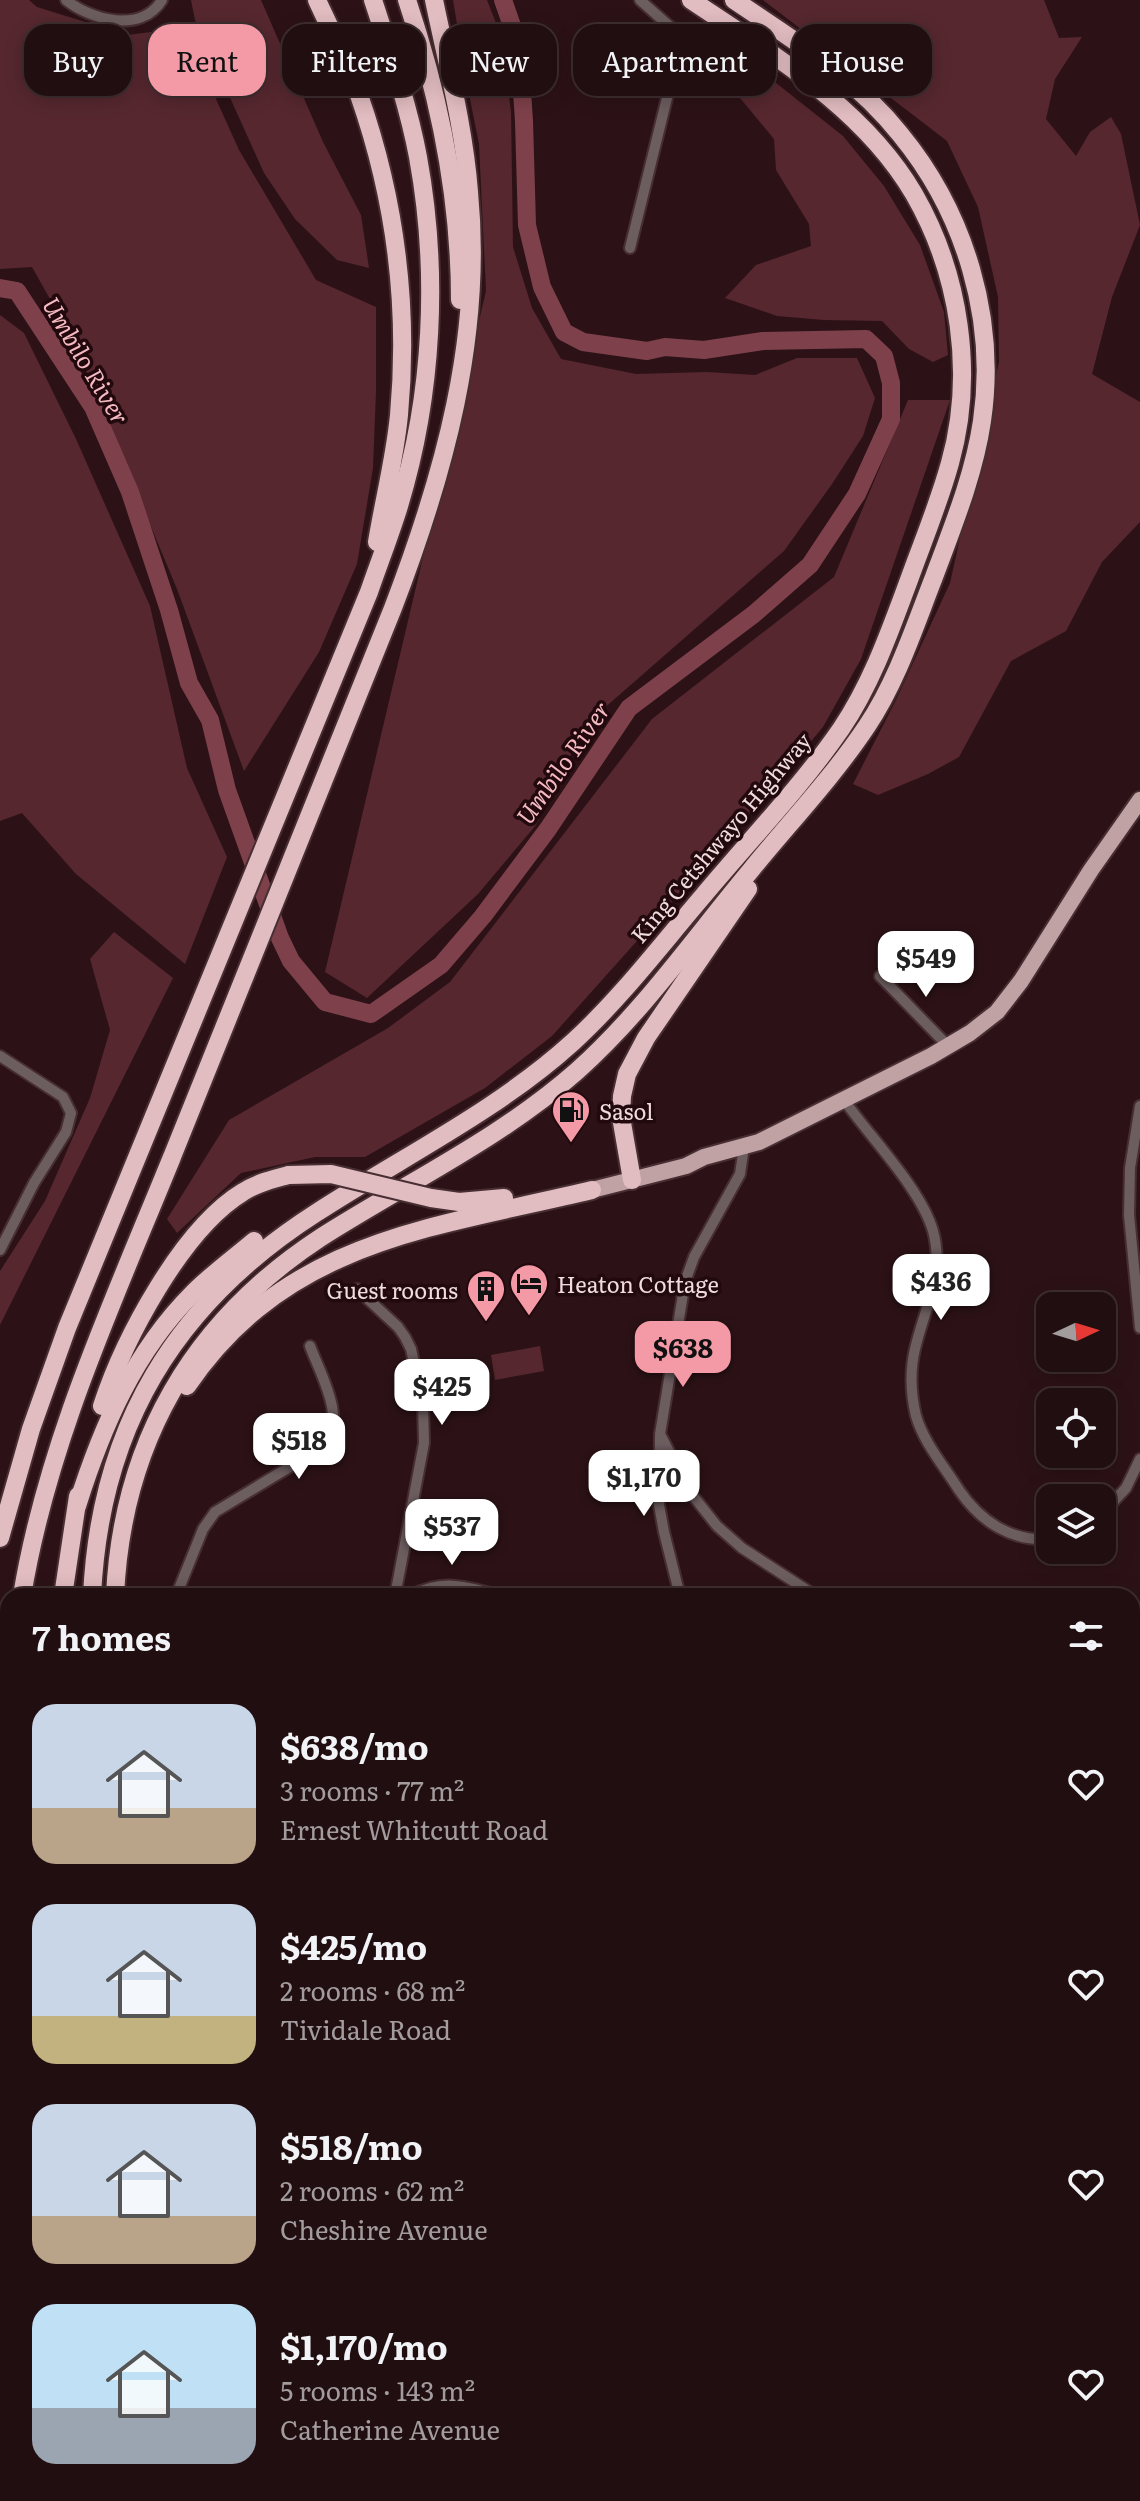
<!DOCTYPE html>
<html lang="en">
<head>
<meta charset="utf-8">
<style>
  :root { --surface:#210e10; --page:#291719; --text:#f1f3f6; --muted:#a29c9f; --line:#3e2e30; --accent:#f49aa6 }
  body { margin:0; font-family:Literata,serif; background:var(--page); color:var(--text); height:100vh; display:flex; flex-direction:column; font-size:30px; white-space:nowrap }
  * { box-sizing:border-box; margin:0 }
  p { font-size:26px; color:var(--muted) }
  .icon { flex:none; width:44px; height:44px; fill:none; stroke:currentColor; stroke-width:2; stroke-linecap:round; stroke-linejoin:round }
  .map { position:relative; flex:1; overflow:hidden }
  .drawer { position:absolute; left:0px; top:1588px; width:1140px; height:914px; display:flex; flex-direction:column; background:var(--surface); border-radius:24px 24px 0 0; box-shadow:0 4px 20px #0003,0 0 0 2px var(--line) }
  .drawer>* { flex:none }
  .banner { position:absolute; left:24px; top:24px; width:1092px; height:72px; display:flex; gap:16px }
  .needle { width:52px; rotate:86deg }
  .tools { position:absolute; left:1036px; top:1292px; display:grid; gap:16px }
  .tools a { display:grid; place-items:center; width:80px; height:80px; border-radius:16px; background:var(--surface); box-shadow:0 4px 20px #0003,0 0 0 2px var(--line); font-size:40px }
  .price { position:absolute; translate:-50% -68px; padding:0 18px; border-radius:16px; background:#fff; color:#222; font-size:26px; line-height:52px; filter:drop-shadow(0 2px 4px #0008) }
  .price::after { content:''; position:absolute; left:50%; top:48px; width:24px; height:18px; margin-left:-12px; background:inherit; clip-path:polygon(0 0,100% 0,50% 100%) }
  .price.selected { background:var(--accent); color:#111 }
  ul { padding:0; list-style:none }
  li { display:flex; align-items:center; gap:24px; height:200px; padding:0 32px }
  li span { display:grid; place-items:center; flex:none; width:224px; height:160px; border-radius:24px; color:#555 }
  li>.icon { margin-inline-start:auto }
  span .icon { width:96px; height:96px; fill:#fffc; stroke-width:1 }
  li b { font-size:34px }
  h2 { display:flex; justify-content:space-between; align-items:center; height:96px; padding:0 32px; font-size:34px }
  .tag { padding:0 28px; border-radius:24px; background:var(--surface); box-shadow:0 4px 20px #0003,0 0 0 2px var(--line); font-size:28px; line-height:72px }
  .tag.selected { background:var(--accent); color:#111 }
  .map>svg:first-child { display:block }
</style>
</head>
<body>
<div class="map">
<svg width="1140" height="2501" viewBox="0 0 1140 2501">
  <rect width="100%" height="100%" fill="#2c1216"/>
  <g fill="#56272f">
    <polygon points="0,0 29,0 37,7 127,35 184,28 239,150 316,280 376,307 376,391 373,468 357,564 319,652 244,771 177,589 73,340 32,267 0,269"/>
    <polygon points="191,0 261,0 323,142 361,215 369,268 337,260 295,219 264,173 195,20"/>
    <polygon points="453,0 487,0 501,36 511,112 513,247 532,308 561,359 636,374 707,372 755,375 797,358 857,358 875,398 863,436 832,484 784,551 586,724 536,825 478,894 367,998 325,972 486,291 479,144 468,89"/>
    <polygon points="763,0 1044,0 1059,38 1082,37 1055,79 1046,119 1076,156 1090,132 1111,117 1121,134 1140,225 1112,297 1092,374 1140,402 1140,522 1102,562 1066,631 1011,661 959,757 928,774 878,795 853,784 895,702 950,583 999,362 998,297 978,207 947,141"/>
    <polygon points="756,67 843,136 884,186 920,245 944,312 948,355 933,362 909,349 882,321 824,320 777,316 725,298 756,265 811,246 809,224 776,170 774,139 740,98"/>
    <polygon points="0,315 24,333 76,439 150,606 187,768 227,857 185,964 76,874 22,813 0,821"/>
    <polygon points="908,400 950,400 861,659 823,727 737,829 552,1036 485,1088 365,1157 315,1157 241,1173 177,1233 167,1219 229,1120 388,1028 450,982 652,719 834,577"/>
    <polygon points="114,932 173,978 0,1325 0,1271 45,1201 90,1098 110,1030 90,959"/>
    <polygon points="540,1346 544,1371 495,1380 491,1355"/>
  </g>
  <g fill="none" stroke-linecap="round" stroke-linejoin="round">
    <polyline stroke="#7e414b" stroke-width="18" points="0,288 17,291 93,407 130,492 169,610 189,683 210,720 227,790 280,938 291,961 325,1002 371,1014 441,965 483,916 548,829 629,708 754,614 810,565 857,494 891,419 891,383 884,356 866,339 763,341 704,350 665,347 647,351 583,342 564,332 542,287 527,225 524,121 519,46 503,0"/>
    <defs>
      <g id="street">
        <path d="M66,0C91,20 141,34 162,0"/>
        <polyline points="630,248 681,41 676,32 640,0"/>
        <polyline points="880,976 948,1046"/>
        <polyline points="0,1056 63,1097 71,1113 66,1132 34,1183 0,1250"/>
        <path d="M844,1100C870,1137 921,1189 933,1231C945,1274 924,1309 915,1349C910,1370 911,1395 916,1416C924,1443 944,1466 959,1490C980,1521 1011,1542 1050,1539"/>
        <polyline points="1140,1106 1130,1168 1129,1215 1140,1328"/>
        <polyline points="744,1147 740,1174 694,1257 685,1282 660,1434 690,1492 717,1526 742,1548 816,1596"/>
        <polyline points="357,1289 398,1327 405,1337 411,1349 423,1404 424,1443 395,1596"/>
        <polyline points="660,1436 659,1505 664,1532 680,1596"/>
        <polyline points="1102,1514 1126,1488 1140,1459"/>
        <path d="M176,1596L203,1529L215,1512L321,1448C349,1421 321,1376 310,1346"/>
        <path d="M410,1596C444,1578 467,1587 502,1596"/>
        <polyline points="0,1755 8,1755"/>
        <polyline points="0,1766 8,1766"/>
        <polyline points="1132,1871 1140,1882"/>
        <polyline points="1132,2465 1140,2466"/>
        <polyline points="196,2494 199,2501"/>
        <polyline points="534,2494 541,2501"/>
        <polyline points="690,2494 736,2501"/>
      </g>
      <polyline id="primary" points="592,1190 686,1166 704,1157 759,1142 931,1056 970,1033 997,1012 1021,981 1091,870 1140,800"/>
      <g id="highway">
        <path d="M317,0C331,31 348,62 359,95C395,198 409,306 399,415C395,457 384,500 377,542"/>
        <path d="M407,0C440,98 460,197 460,300"/>
        <polyline points="632,1180 621,1117 622,1096 627,1074 646,1038 748,889"/>
        <polyline points="431,1198 459,1202 504,1198"/>
        <path d="M187,1386C287,1239 434,1228 592,1190"/>
        <path d="M102,1406C124,1339 182,1229 243,1192C257,1183 273,1179 289,1175"/>
        <path d="M77,1506C102,1427 134,1352 193,1293C212,1274 234,1258 254,1241"/>
        <path d="M0,1538L31,1429L67,1328L369,592C379,563 390,535 399,506C433,394 439,272 418,157C408,104 390,52 373,0"/>
        <path d="M22,1596C47,1443 114,1300 172,1157C246,974 320,791 393,608C444,475 483,336 469,192C464,127 447,63 434,0"/>
        <polyline points="63,1596 78,1496"/>
        <path d="M92,1596C100,1427 174,1304 316,1213C402,1157 497,1111 573,1042C621,998 661,945 703,896C748,842 801,787 841,729C872,683 890,631 909,580C923,541 939,503 950,463C975,374 960,274 914,194C863,107 773,55 691,0"/>
        <path d="M115,1596C122,1443 192,1322 320,1238C406,1183 500,1139 577,1071C643,1012 695,937 751,870C790,822 833,777 867,726C897,681 914,628 934,577C953,526 974,475 982,421C997,319 965,213 900,134C855,77 793,40 734,0"/>
        <polyline points="0,2007 8,2063"/>
        <polyline points="137,2494 138,2501"/>
        <polyline points="160,2494 161,2501"/>
        <polyline points="38,2501 39,2494"/>
        <polyline points="71,2501 72,2494"/>
      </g>
    </defs>
    <use href="#street" stroke="#472e32" stroke-width="14"/>
    <use href="#primary" stroke="#472e32" stroke-width="20"/>
    <use href="#highway" stroke="#472e32" stroke-width="22"/>
    <use href="#street" stroke="#6c5d5f" stroke-width="10"/>
    <use href="#primary" stroke="#c0a1a4" stroke-width="16"/>
    <use href="#highway" stroke="#e1bcc0" stroke-width="18"/>
    <defs>
      <polyline id="highway-bridge" points="289,1175 331,1174 431,1198"/>
    </defs>
    <use href="#highway-bridge" stroke="#472e32" stroke-width="22" stroke-linecap="butt"/>
    <use href="#highway-bridge" stroke="#e1bcc0" stroke-width="18"/>
  </g>
  <defs>
    <symbol id="fuel-pin" viewBox="-11 -11 22 30"><path d="M0 17L-7.5 6A9.5 9.5 0 1 1 7.5 6Z" fill="#f49aa6" stroke="#21090d"/><path d="M-5.5-6h7V0h2V4h1.3V-2.5L3-4.5l.8-.8L6-3V5H2.5V1h-1V6h-7ZM-4.2-4.7v3.2H.2V-4.7Z" fill="#111"/></symbol>
    <symbol id="hotel-pin" viewBox="-11 -11 22 30"><path d="M0 17L-7.5 6A9.5 9.5 0 1 1 7.5 6Z" fill="#f49aa6" stroke="#21090d"/><path d="M-6-4.5h1.5V1H6V5H4.5V3h-9V5H-6ZM-4 0a1.8 1.8 0 1 1 3.6 0ZM.5 0V-2.5h3Q6-2.5 6 0Z" fill="#111"/></symbol>
    <symbol id="building-pin" viewBox="-11 -11 22 30"><path d="M0 17L-7.5 6A9.5 9.5 0 1 1 7.5 6Z" fill="#f49aa6" stroke="#21090d"/><path d="M-4-6H4V6H1V3H-1V6H-4ZM-2.5-4.3h1.7v1.8h-1.7ZM.8-4.3h1.7v1.8H.8ZM-2.5-1h1.7V.8h-1.7ZM.8-1h1.7V.8H.8Z" fill="#111"/></symbol>
  </defs>
  <g fill-rule="evenodd">
    <use href="#fuel-pin" x="549" y="1088" width="44" height="60"/>
    <use href="#hotel-pin" x="507" y="1261" width="44" height="60"/>
    <use href="#building-pin" x="464" y="1267" width="44" height="60"/>
  </g>
  <g text-anchor="middle" dominant-baseline="central" stroke-width="7" stroke-linejoin="round" paint-order="stroke">
    <g font-size="22" fill="#f0dcde" stroke="#21090d">
      <text transform="translate(720 837) rotate(-50)">King Cetshwayo Highway</text>
    </g>
    <g font-size="22" fill="#f0dcde" stroke="#21090d" text-anchor="start">
      <text x="599" y="1110">Sasol</text>
      <text x="557" y="1283">Heaton Cottage</text>
      <text x="458" y="1289" text-anchor="end">Guest rooms</text>
    </g>
    <g font-size="24" font-style="italic" fill="#f5bac1" stroke="#21090d">
      <text transform="translate(87 360) rotate(59)">Umbilo River</text>
      <text transform="translate(562 762) rotate(-55)">Umbilo River</text>
    </g>
  </g>
</svg>
<div class="tools">
<a><svg class="needle" viewBox="-14 -14 28 28"><path d="M0-13l5 13h-10z" fill="#e53935"/><path d="M0 13l5-13h-10z" fill="#a29c9f"/></svg></a>
<a><svg class="icon" aria-label="locate" viewBox="0 0 24 24"><circle cx="12" cy="12" r="6"/><path d="M12 2v4M12 18v4M2 12h4M18 12h4"/></svg></a>
<a><svg class="icon" aria-label="layers" viewBox="0 0 24 24"><path d="M12 4l9 5-9 5-9-5zM3 14l9 5 9-5"/></svg></a>
</div>
<b class="price" style="left:926px;top:999px">$549</b>
<b class="price" style="left:941px;top:1322px">$436</b>
<b class="price selected" style="left:683px;top:1389px">$638</b>
<b class="price" style="left:442px;top:1427px">$425</b>
<b class="price" style="left:299px;top:1481px">$518</b>
<b class="price" style="left:644px;top:1518px">$1,170</b>
<b class="price" style="left:452px;top:1567px">$537</b>
<div class="banner">
<a class="tag">Buy</a>
<a class="tag selected">Rent</a>
<a class="tag">Filters</a>
<a class="tag">New</a>
<a class="tag">Apartment</a>
<a class="tag">House</a>
</div>
<section class="drawer">
<h2>7 homes<svg class="icon" aria-label="filters" viewBox="0 0 24 24"><path d="M4 7h16M4 17h16"/><circle cx="9" cy="7" r="2"/><circle cx="15" cy="17" r="2"/></svg></h2>
<ul>
<li><span style="background:linear-gradient(#c9d6e8 65%,#b9a48a 0)"><svg class="icon" aria-label="home" viewBox="0 0 24 24"><path d="M3 11l9-7 9 7M6 9v11h12V9"/></svg></span><div><b>$638/mo</b><p>3 rooms · 77 m²</p><p>Ernest Whitcutt Road</p></div><svg class="icon" aria-label="heart" viewBox="0 0 24 24"><path d="M12 20l-8-8c-3-5 5-10 8-4 3-6 11-1 8 4z"/></svg></li>
<li><span style="background:linear-gradient(#c9d6e8 70%,#c2b280 0)"><svg class="icon" aria-label="home" viewBox="0 0 24 24"><path d="M3 11l9-7 9 7M6 9v11h12V9"/></svg></span><div><b>$425/mo</b><p>2 rooms · 68 m²</p><p>Tividale Road</p></div><svg class="icon" aria-label="heart" viewBox="0 0 24 24"><path d="M12 20l-8-8c-3-5 5-10 8-4 3-6 11-1 8 4z"/></svg></li>
<li><span style="background:linear-gradient(#c9d6e8 70%,#b9a48a 0)"><svg class="icon" aria-label="home" viewBox="0 0 24 24"><path d="M3 11l9-7 9 7M6 9v11h12V9"/></svg></span><div><b>$518/mo</b><p>2 rooms · 62 m²</p><p>Cheshire Avenue</p></div><svg class="icon" aria-label="heart" viewBox="0 0 24 24"><path d="M12 20l-8-8c-3-5 5-10 8-4 3-6 11-1 8 4z"/></svg></li>
<li><span style="background:linear-gradient(#bfe0f5 65%,#9aa5b1 0)"><svg class="icon" aria-label="home" viewBox="0 0 24 24"><path d="M3 11l9-7 9 7M6 9v11h12V9"/></svg></span><div><b>$1,170/mo</b><p>5 rooms · 143 m²</p><p>Catherine Avenue</p></div><svg class="icon" aria-label="heart" viewBox="0 0 24 24"><path d="M12 20l-8-8c-3-5 5-10 8-4 3-6 11-1 8 4z"/></svg></li>
</ul>
</section>
</div>
</body>
</html>
